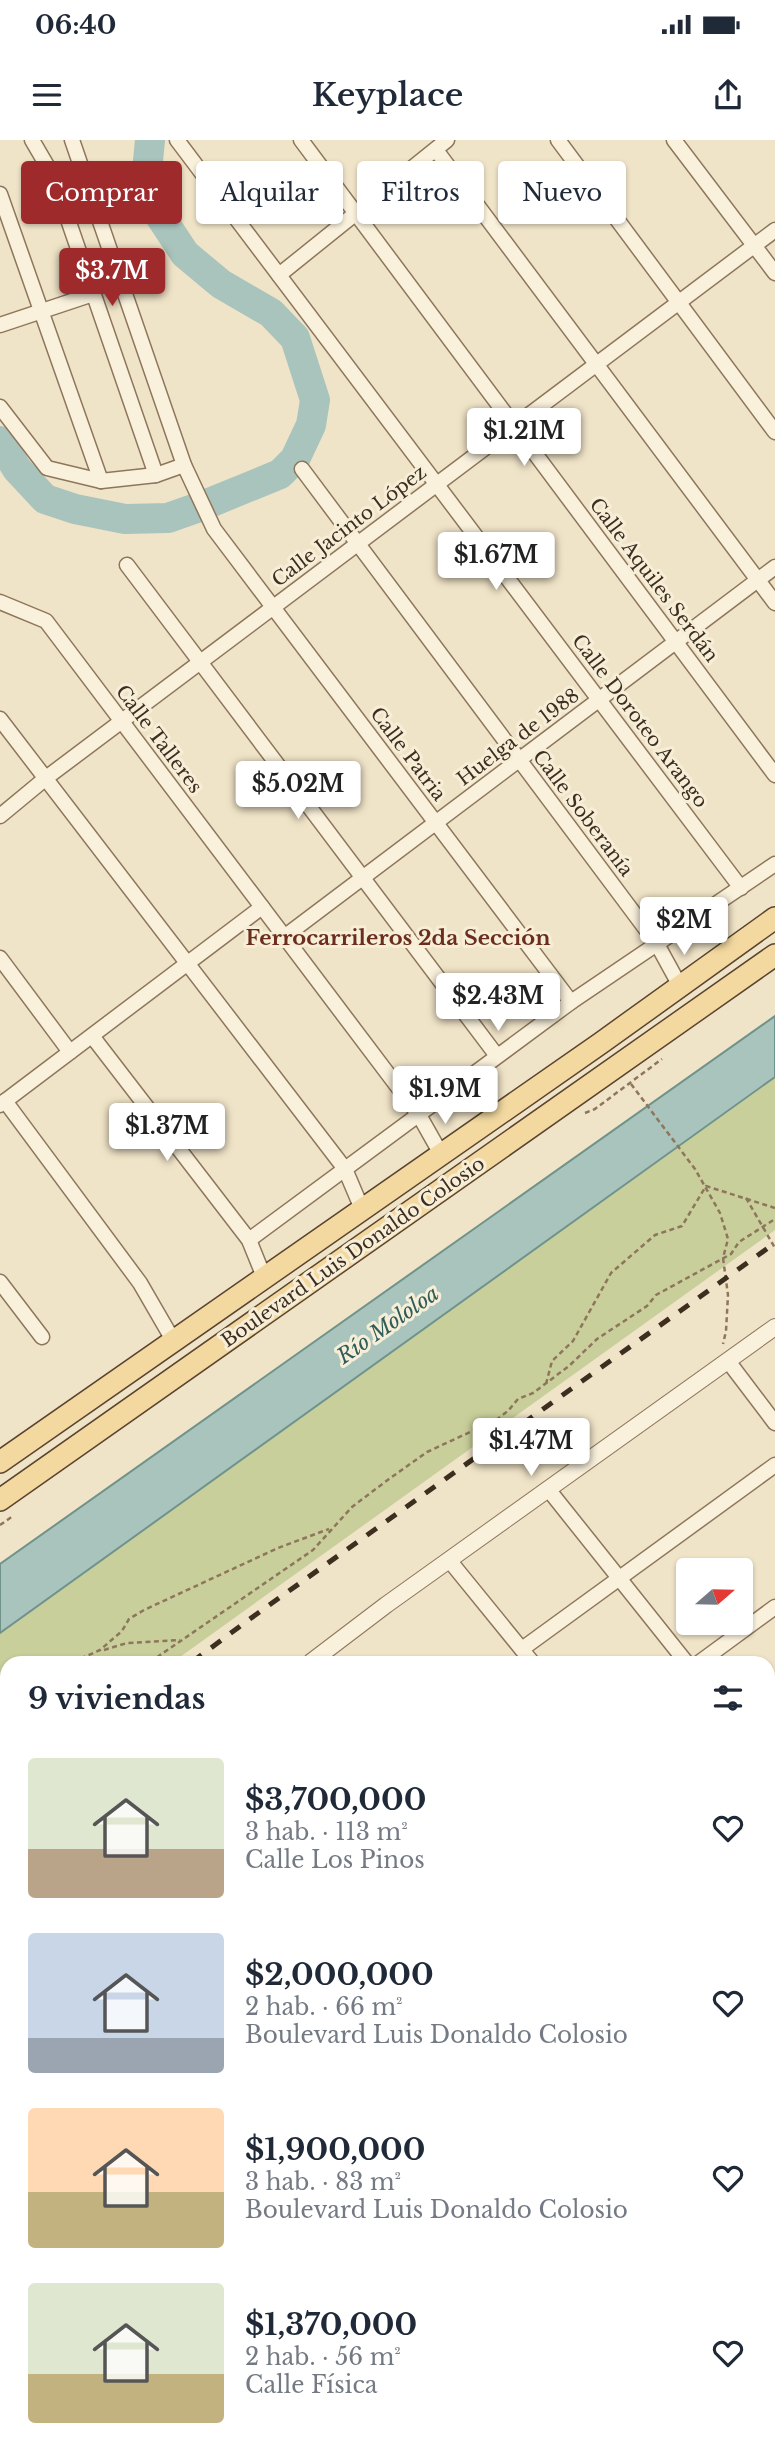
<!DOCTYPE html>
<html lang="es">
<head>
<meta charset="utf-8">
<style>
  :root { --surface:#fff; --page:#f2f2f3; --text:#1f2937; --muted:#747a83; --accent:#9e2a2b }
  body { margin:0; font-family:"Libre Baskerville",serif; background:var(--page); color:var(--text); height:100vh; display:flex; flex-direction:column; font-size:26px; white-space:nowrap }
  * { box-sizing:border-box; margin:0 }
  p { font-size:23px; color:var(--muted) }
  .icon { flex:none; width:38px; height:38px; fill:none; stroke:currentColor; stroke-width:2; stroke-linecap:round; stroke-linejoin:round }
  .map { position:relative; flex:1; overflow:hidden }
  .details { position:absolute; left:0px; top:1516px; width:775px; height:800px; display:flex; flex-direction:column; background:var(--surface); border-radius:21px 21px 0 0; box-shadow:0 2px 5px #0004 }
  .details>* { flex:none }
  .banner { position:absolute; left:21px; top:21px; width:733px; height:63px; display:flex; gap:14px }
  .needle { width:46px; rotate:70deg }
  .buttons { position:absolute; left:676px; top:1418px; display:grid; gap:14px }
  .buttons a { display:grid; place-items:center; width:77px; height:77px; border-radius:7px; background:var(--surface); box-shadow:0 2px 5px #0004; font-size:35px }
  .price { position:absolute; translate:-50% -60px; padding:0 16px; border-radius:7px; background:#fff; color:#222; font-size:23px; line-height:46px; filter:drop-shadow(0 2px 4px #0008) }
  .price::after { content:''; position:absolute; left:50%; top:42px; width:21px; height:16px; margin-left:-10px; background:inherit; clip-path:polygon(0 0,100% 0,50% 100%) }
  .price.on { background:var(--accent); color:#fff }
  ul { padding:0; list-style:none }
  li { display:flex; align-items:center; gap:21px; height:175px; padding:0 28px }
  li span { display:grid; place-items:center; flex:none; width:196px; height:140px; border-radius:7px; color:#555 }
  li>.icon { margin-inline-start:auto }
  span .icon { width:84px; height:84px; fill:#fffc; stroke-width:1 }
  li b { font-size:30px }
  h2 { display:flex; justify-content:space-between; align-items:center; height:84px; padding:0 28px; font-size:30px }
  .pill { padding:0 24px; border-radius:7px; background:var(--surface); box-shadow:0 2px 5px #0004; font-size:24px; line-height:63px }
  .pill.on { background:var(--accent); color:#fff }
  .status { display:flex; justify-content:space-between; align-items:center; height:49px; padding:0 35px; background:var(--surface); direction:ltr }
  .status svg { height:19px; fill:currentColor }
  header { display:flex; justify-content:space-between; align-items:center; height:91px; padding:0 28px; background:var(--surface); font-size:32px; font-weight:600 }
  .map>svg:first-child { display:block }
</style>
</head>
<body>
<div class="status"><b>06:40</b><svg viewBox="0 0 49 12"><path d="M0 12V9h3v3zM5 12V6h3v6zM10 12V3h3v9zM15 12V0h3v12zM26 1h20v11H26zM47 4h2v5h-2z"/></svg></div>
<header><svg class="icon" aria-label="menu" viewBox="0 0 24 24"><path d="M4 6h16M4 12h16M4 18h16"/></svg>Keyplace<svg class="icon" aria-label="share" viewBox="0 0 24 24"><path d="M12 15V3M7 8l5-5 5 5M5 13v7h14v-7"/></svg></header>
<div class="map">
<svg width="775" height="2314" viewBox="0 0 775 2314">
  <rect width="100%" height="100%" fill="#f0e4c8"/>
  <polygon fill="#c9cf9b" points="775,938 775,1090 173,1522 7,1522 7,1661 0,1667 0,1494"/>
  <polygon fill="#a9c4bc" stroke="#6f938a" stroke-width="2" points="775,876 775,937 0,1493 0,1424"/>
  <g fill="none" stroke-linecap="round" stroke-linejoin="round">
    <polyline stroke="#a9c4bc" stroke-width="30" points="0,301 17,329 45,359 75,369 125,379 168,378 202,366 280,334 295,319 311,285 315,260 295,198 271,173 221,144 185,114 158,73 148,21 150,0"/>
    <defs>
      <g id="service">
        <polyline points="628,2308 647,2314"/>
        <polyline points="453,2314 462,2308"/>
      </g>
      <g id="minor">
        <polyline points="32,0 53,36 156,335"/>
        <polyline points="72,0 184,325 214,389 571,862"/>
        <polyline points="177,0 741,748"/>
        <polyline points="301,0 775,635"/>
        <polyline points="558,0 775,292"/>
        <polyline points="674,0 775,133"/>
        <polyline points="436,10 775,463"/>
        <polyline points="0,54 101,341"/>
        <polyline points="279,135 447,0"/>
        <polyline points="0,185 93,154"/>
        <polyline points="0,267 47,328 101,341 156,335 184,325"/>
        <polyline points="302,329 657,804 680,846"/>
        <polyline points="127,425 497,916"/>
        <polyline points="0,462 46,481 419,975 441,1014"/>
        <polyline points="0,579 345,1029 362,1069"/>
        <polyline points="0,676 46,638 775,90"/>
        <polyline points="284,797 775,427"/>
        <polyline points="0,818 70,912"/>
        <polyline points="92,896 249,1100 264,1137"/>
        <polyline points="5,961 140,1143 173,1200"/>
        <polyline points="0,965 262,767"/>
        <polyline points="249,1100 571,862 775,724"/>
        <polyline points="0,1142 42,1197"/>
        <polyline points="728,1221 775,1283"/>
        <polyline points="548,1349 686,1522"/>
        <polyline points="449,1420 532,1522"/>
        <polyline points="522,1509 775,1325"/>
        <polyline points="700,1522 775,1467"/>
        <polyline points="768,1626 775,1635"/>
        <polyline points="768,1798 775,1792"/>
        <polyline points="0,2224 7,2228"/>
        <polyline points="157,2308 168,2314"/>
      </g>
      <g id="tertiary">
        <polyline points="311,1522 386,1465 775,1187"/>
        <polyline points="0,1794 7,1786"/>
      </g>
      <g id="primary">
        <polyline points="0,1322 601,903 775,778"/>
        <polyline points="0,1360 775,815"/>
      </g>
    </defs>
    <use href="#service" stroke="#8d765c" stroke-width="10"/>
    <use href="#minor" stroke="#8d765c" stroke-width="17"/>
    <use href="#tertiary" stroke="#8d765c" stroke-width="18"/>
    <use href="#primary" stroke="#5b4430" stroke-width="24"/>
    <g stroke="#8d765c" stroke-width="2.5" stroke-dasharray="5 3.5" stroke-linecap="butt">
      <polyline points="631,944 695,1029 720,1073 728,1099 723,1118 728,1155 726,1191 723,1204"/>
      <polyline points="585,973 595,969 662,919"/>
      <polyline points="746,1058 775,1108"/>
      <polyline points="546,1244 552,1221 573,1201 611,1133 655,1095 682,1086 706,1046 775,1068"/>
      <polyline points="0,1385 13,1376"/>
      <polyline points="104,1510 127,1503 180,1500"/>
      <polyline points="73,1522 100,1510 122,1491 129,1479 144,1470 278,1408 329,1389"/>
      <polyline points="150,1522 313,1410 352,1367 389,1339 427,1312 496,1280 508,1271 518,1259 533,1253 569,1226 597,1199 647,1166 656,1155 731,1114 739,1102 775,1079"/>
      <polyline points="0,1562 7,1557"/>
      <polyline points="0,1624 7,1619"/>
      <polyline points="0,1641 7,1634"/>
    </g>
    <use href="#service" stroke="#faf1dc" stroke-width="7"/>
    <use href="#minor" stroke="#faf1dc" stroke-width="14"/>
    <use href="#tertiary" stroke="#faf1dc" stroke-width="16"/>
    <use href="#primary" stroke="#f3d9a0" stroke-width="21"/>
    <g stroke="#3d2e20" stroke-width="5" stroke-dasharray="12 12" stroke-linecap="butt">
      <polyline points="192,1522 247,1481 775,1103"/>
      <polyline points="0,1682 7,1676"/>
    </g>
  </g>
  <g text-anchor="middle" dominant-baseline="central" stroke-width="6" stroke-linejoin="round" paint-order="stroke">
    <g font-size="19" fill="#3d2e20" stroke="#f7eed8">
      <text transform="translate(349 386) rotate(-37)">Calle Jacinto López</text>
      <text transform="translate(654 440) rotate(53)">Calle Aquiles Serdán</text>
      <text transform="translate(640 581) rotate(53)">Calle Doroteo Arango</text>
      <text transform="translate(518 597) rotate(-37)">Huelga de 1988</text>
      <text transform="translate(159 599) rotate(53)">Calle Talleres</text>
      <text transform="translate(408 614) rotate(53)">Calle Patria</text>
      <text transform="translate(583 673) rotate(53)">Calle Soberanía</text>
      <text transform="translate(353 1112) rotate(-35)">Boulevard Luis Donaldo Colosio</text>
    </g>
    <g font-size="21" font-weight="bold" fill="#6b2e1e" stroke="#f7eed8">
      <text x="398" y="798">Ferrocarrileros 2da Sección</text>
    </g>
    <g font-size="21" font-style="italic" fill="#2f5d5a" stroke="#f7eed8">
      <text transform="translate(388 1185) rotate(-35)">Río Mololoa</text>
    </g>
  </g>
</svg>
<div class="buttons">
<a><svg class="needle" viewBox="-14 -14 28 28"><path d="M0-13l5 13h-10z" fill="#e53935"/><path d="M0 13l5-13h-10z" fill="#747a83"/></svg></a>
</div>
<b class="price on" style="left:112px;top:168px">$3.7M</b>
<b class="price" style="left:524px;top:328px">$1.21M</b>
<b class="price" style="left:496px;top:452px">$1.67M</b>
<b class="price" style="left:298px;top:681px">$5.02M</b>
<b class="price" style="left:684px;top:817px">$2M</b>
<b class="price" style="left:498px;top:893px">$2.43M</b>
<b class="price" style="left:445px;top:986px">$1.9M</b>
<b class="price" style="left:167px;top:1023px">$1.37M</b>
<b class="price" style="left:531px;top:1338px">$1.47M</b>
<div class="banner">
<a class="pill on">Comprar</a>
<a class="pill">Alquilar</a>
<a class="pill">Filtros</a>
<a class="pill">Nuevo</a>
</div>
<section class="details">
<h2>9 viviendas<svg class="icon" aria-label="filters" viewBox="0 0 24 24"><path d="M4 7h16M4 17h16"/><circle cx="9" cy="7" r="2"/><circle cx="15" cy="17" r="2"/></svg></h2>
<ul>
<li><span style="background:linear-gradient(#dfe7d0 65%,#b9a48a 0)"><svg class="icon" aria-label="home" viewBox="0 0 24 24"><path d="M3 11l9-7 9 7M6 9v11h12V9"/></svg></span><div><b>$3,700,000</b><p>3 hab. · 113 m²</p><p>Calle Los Pinos</p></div><svg class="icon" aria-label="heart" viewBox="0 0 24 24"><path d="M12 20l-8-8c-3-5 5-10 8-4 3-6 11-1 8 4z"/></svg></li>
<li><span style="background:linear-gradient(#c9d6e8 75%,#9aa5b1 0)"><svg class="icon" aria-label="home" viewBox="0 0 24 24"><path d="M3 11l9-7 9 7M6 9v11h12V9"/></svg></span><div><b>$2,000,000</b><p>2 hab. · 66 m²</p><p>Boulevard Luis Donaldo Colosio</p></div><svg class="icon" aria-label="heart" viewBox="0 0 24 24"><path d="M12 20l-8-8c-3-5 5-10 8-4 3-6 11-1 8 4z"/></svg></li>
<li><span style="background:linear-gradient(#ffd9b3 60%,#c2b280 0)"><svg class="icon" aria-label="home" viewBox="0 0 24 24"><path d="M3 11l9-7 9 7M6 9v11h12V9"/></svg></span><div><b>$1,900,000</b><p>3 hab. · 83 m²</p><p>Boulevard Luis Donaldo Colosio</p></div><svg class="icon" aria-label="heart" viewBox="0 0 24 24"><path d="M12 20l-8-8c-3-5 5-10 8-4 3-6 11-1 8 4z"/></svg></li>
<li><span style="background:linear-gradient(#dfe7d0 65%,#c2b280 0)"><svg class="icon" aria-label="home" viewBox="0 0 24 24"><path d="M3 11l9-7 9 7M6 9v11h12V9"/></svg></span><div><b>$1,370,000</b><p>2 hab. · 56 m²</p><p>Calle Física</p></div><svg class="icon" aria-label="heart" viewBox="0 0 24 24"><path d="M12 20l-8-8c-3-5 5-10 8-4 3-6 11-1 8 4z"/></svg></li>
</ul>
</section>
</div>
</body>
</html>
